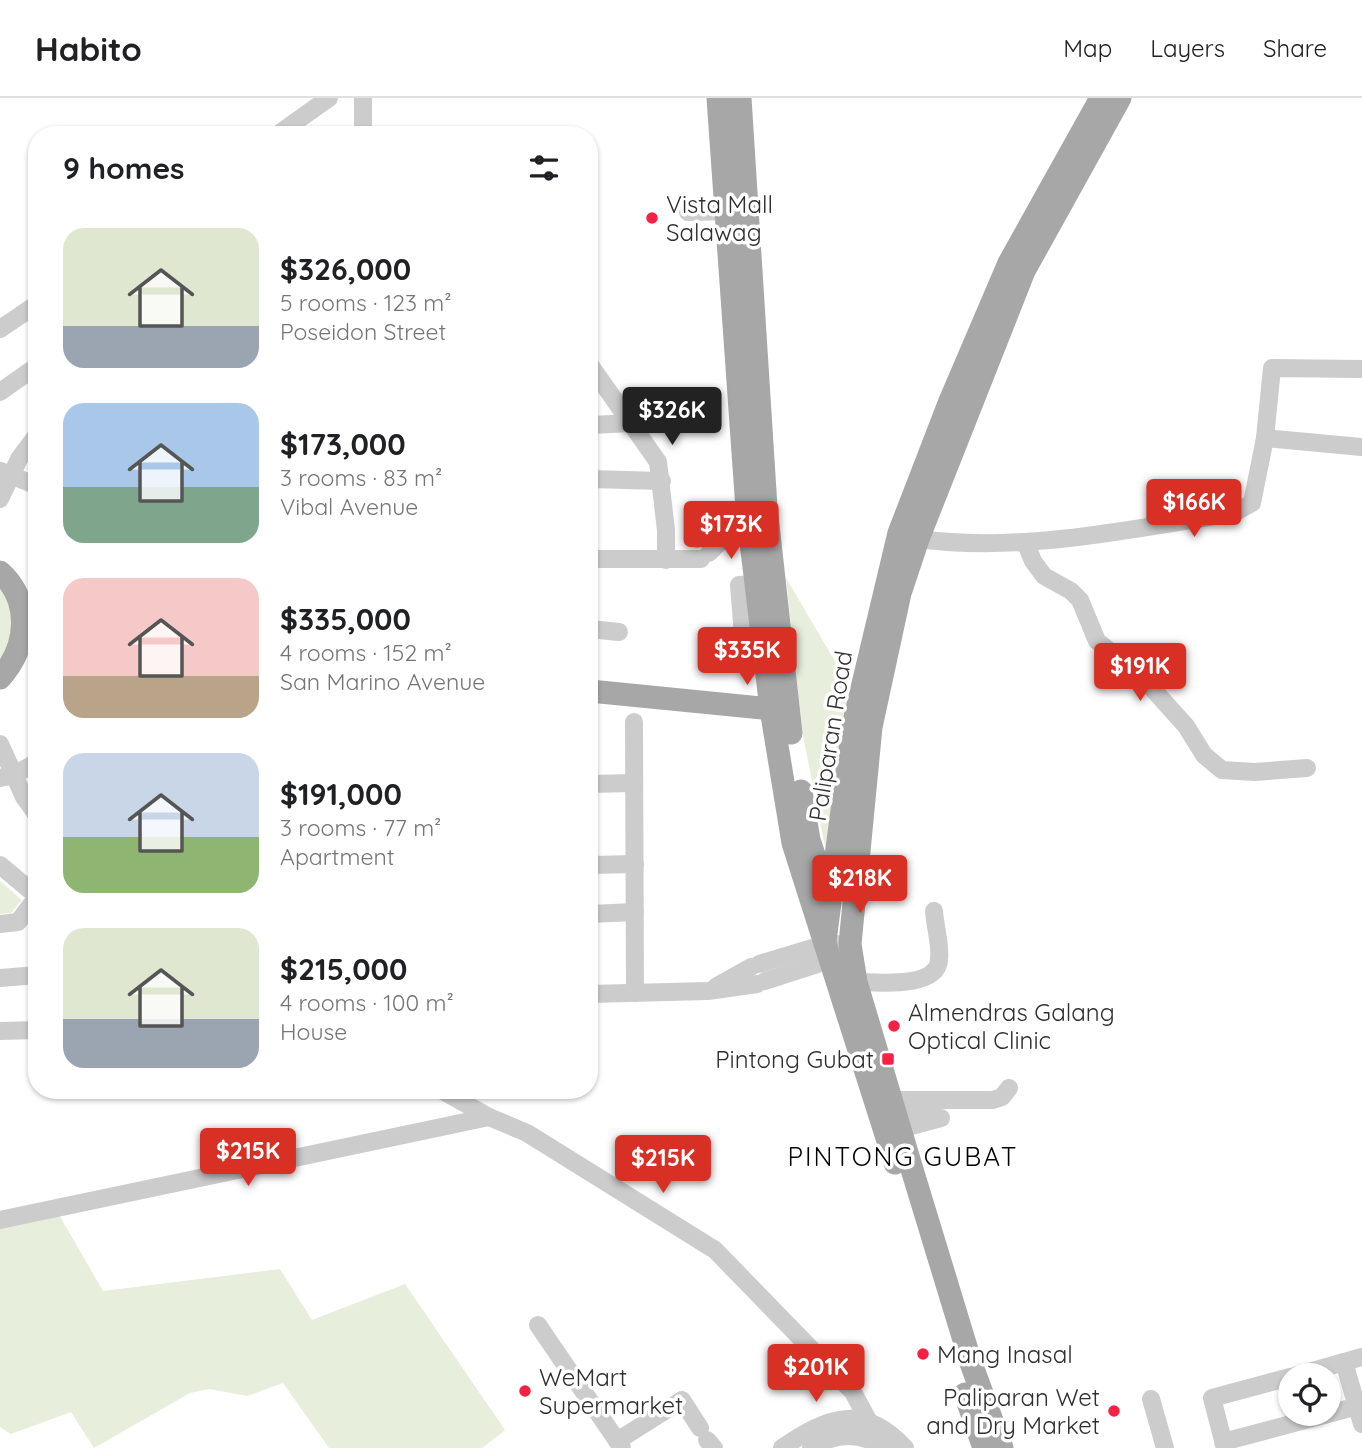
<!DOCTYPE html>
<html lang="en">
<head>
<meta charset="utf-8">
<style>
  :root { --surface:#fff; --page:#f6f6f6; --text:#202124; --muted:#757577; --line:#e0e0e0; --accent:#d93025 }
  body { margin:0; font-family:Quicksand,sans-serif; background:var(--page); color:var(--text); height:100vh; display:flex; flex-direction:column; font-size:26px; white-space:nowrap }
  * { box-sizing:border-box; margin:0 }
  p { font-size:23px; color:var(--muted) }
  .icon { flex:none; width:38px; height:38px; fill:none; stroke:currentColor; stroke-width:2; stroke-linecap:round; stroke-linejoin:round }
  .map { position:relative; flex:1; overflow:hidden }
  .panel { position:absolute; left:28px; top:28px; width:570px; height:973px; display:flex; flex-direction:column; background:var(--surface); border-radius:28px; box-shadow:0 2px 5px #0004 }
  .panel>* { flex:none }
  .controls { position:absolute; left:1278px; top:1265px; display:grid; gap:14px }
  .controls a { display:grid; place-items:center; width:63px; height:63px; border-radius:50%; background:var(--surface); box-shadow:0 2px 5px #0004; font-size:35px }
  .price { position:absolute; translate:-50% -60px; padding:0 16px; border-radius:7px; background:var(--accent); color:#fff; font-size:23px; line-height:46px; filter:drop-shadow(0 2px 4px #0008) }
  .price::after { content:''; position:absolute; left:50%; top:42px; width:21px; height:16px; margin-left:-10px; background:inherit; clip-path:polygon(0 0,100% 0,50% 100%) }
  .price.selected { background:#222; color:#fff }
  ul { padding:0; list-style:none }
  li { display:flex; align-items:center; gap:21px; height:175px; padding:0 35px }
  li span { display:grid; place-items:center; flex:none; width:196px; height:140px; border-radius:21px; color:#555 }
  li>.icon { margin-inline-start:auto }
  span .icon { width:84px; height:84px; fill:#fffc; stroke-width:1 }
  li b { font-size:30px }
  h2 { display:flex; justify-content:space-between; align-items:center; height:84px; padding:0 35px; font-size:30px }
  header { display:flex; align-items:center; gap:42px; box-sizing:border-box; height:98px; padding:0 35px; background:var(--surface); border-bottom:2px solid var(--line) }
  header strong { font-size:33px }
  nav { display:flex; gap:38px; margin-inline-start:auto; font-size:24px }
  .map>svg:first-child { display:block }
</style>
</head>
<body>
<header>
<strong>Habito</strong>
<nav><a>Map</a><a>Layers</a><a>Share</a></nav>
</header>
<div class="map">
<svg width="1362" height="1350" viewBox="0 0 1362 1350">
  <rect width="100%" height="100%" fill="#fff"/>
  <g fill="#e7eedc">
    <polygon points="786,480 849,587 826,754 803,638"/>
    <polygon points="0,482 10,495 16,536 0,566"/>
    <polygon points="0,783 22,802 11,815 0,816"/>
    <polygon points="58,1115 103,1193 280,1171 312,1222 405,1186 505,1332 482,1350 329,1350 283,1285 247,1298 209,1291 190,1295 94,1350 71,1314 11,1336 0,1329 0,1126"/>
  </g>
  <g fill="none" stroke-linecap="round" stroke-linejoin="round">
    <g stroke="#ccc" stroke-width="18">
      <polyline points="277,37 329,0"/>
      <polyline points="363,37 363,0"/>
      <polyline points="688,114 737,113"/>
      <polyline points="0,231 37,206"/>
      <polyline points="590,267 658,364 666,432 666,462"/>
      <polyline points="0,294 37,268"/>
      <polyline points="590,327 632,325"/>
      <polyline points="1265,340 1362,349"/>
      <polyline points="1,373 37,388"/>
      <polyline points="590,381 662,383"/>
      <polyline points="0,401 19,361 37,337"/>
      <polyline points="697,441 723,417 747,411"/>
      <path d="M918,441C1024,455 1129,431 1234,415L1252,405L1265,340L1272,270L1362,271"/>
      <polyline points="1026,446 1033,463 1044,478 1071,493 1080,502 1097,543 1141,578 1186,628 1204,657 1222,672 1255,674 1307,670"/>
      <polyline points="709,455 724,440 750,435"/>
      <polyline points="590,461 701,461"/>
      <polyline points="756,486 739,487 745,563 765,562"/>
      <polyline points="590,531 619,534"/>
      <polyline points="634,624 635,895"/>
      <polyline points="0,646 24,699 37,717"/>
      <polyline points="0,680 14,677 37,664"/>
      <polyline points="590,686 634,685"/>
      <polyline points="0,767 37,798"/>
      <polyline points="590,767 635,766"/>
      <polyline points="590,816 635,814"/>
      <polyline points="0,826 18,824 37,799"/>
      <polyline points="759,866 825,846 837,846"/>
      <polyline points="0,880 37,877"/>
      <polyline points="765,883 830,862 839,855"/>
      <path d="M856,884C876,884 937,891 939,862C941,847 935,829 934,813"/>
      <polyline points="717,888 751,869"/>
      <polyline points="590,896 708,893 757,886"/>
      <polyline points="0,933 37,932"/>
      <polyline points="441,992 489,1019 527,1035 715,1152 853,1294 868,1322 864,1339"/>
      <polyline points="892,1002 993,1002 1002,999 1009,990"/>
      <polyline points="898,1023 910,1019 941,1020 900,1031"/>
      <polyline points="0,1122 489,1019"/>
      <polyline points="538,1227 622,1350"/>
      <polyline points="1344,1264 1362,1326"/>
      <polyline points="1295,1278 1362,1259"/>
      <polyline points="1151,1301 1165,1350"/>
      <polyline points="707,1342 714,1350"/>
      <polyline points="617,1343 682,1302 700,1330"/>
      <polyline points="1223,1344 1362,1307"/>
      <path d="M782,1350C828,1319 862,1304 905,1350"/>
      <path d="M811,1350C836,1334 861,1334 885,1350"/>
      <polyline points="1225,1350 1212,1300 1290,1279"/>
    </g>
    <g stroke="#a7a7a7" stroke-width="23">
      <polyline points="718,0 747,411 771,611 793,745 895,1065"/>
      <polyline points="740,0 766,409 791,635"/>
      <path d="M0,474C32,503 28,549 0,580"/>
      <polyline points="590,593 771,611 784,616"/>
      <polyline points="801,693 809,742 829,802"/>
      <polyline points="825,843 853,628 899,435 950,303 1009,165 1101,0"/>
      <polyline points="965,1296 984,1350"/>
      <polyline points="1002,1350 971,1265 914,1078 856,884 850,846 871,629 900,495 918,441 1024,173 1120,0"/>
    </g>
  </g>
  <g fill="#f62246" stroke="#fff" stroke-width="2.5">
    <circle cx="652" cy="120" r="7"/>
    <circle cx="894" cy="928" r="7"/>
    <rect x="881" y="954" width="14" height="14" rx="3.5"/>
    <circle cx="923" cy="1256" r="7"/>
    <circle cx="525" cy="1293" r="7"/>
    <circle cx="1114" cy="1313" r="7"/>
  </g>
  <g text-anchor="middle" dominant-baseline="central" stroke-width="7" stroke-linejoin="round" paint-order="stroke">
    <g font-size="24" fill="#2f2f2f" stroke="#fff" text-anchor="start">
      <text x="666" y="106">Vista Mall<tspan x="666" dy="28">Salawag</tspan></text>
      <text x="908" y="914">Almendras Galang<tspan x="908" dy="28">Optical Clinic</tspan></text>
      <text x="874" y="961" text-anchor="end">Pintong Gubat</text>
      <text x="937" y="1256">Mang Inasal</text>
      <text x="539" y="1279">WeMart<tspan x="539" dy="28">Supermarket</tspan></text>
      <text x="1100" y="1299" text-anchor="end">Paliparan Wet<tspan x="1100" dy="28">and Dry Market</tspan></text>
    </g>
    <g font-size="24" fill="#2f2f2f" stroke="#fff">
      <text transform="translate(830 638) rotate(-81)">Paliparan Road</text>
    </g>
    <g font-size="26" letter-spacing="2" fill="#000" stroke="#fff">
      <text x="903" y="1058">PINTONG GUBAT</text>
    </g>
  </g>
</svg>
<div class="controls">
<a><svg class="icon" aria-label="locate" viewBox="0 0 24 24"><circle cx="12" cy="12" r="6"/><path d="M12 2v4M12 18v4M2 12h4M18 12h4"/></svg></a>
</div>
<b class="price selected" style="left:672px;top:349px">$326K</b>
<b class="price" style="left:1194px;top:441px">$166K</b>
<b class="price" style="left:731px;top:463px">$173K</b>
<b class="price" style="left:747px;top:589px">$335K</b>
<b class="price" style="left:1140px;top:605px">$191K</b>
<b class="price" style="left:860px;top:817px">$218K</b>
<b class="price" style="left:248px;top:1090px">$215K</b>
<b class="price" style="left:663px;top:1097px">$215K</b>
<b class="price" style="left:816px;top:1306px">$201K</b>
<section class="panel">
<h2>9 homes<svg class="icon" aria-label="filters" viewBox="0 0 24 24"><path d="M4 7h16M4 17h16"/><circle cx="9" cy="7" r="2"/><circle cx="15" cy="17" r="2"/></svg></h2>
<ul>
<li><span style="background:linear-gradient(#dfe7d0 70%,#9aa5b1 0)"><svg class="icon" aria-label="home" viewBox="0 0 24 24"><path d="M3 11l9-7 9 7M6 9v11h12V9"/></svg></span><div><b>$326,000</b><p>5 rooms · 123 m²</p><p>Poseidon Street</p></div></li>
<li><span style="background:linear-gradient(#a9c7e8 60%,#7fa58c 0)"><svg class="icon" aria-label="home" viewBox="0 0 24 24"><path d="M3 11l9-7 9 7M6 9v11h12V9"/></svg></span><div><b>$173,000</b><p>3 rooms · 83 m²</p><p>Vibal Avenue</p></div></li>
<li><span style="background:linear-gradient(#f6c9c9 70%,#b9a48a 0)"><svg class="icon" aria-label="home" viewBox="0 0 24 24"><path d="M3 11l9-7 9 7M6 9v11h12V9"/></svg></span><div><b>$335,000</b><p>4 rooms · 152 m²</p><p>San Marino Avenue</p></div></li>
<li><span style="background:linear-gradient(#c9d6e8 60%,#8fb573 0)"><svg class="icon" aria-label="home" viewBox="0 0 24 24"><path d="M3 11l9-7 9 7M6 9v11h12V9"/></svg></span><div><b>$191,000</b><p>3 rooms · 77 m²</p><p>Apartment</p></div></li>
<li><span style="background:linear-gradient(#dfe7d0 65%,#9aa5b1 0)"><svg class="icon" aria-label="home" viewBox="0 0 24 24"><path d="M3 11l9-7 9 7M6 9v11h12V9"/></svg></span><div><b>$215,000</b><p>4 rooms · 100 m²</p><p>House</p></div></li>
</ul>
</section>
</div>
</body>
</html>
